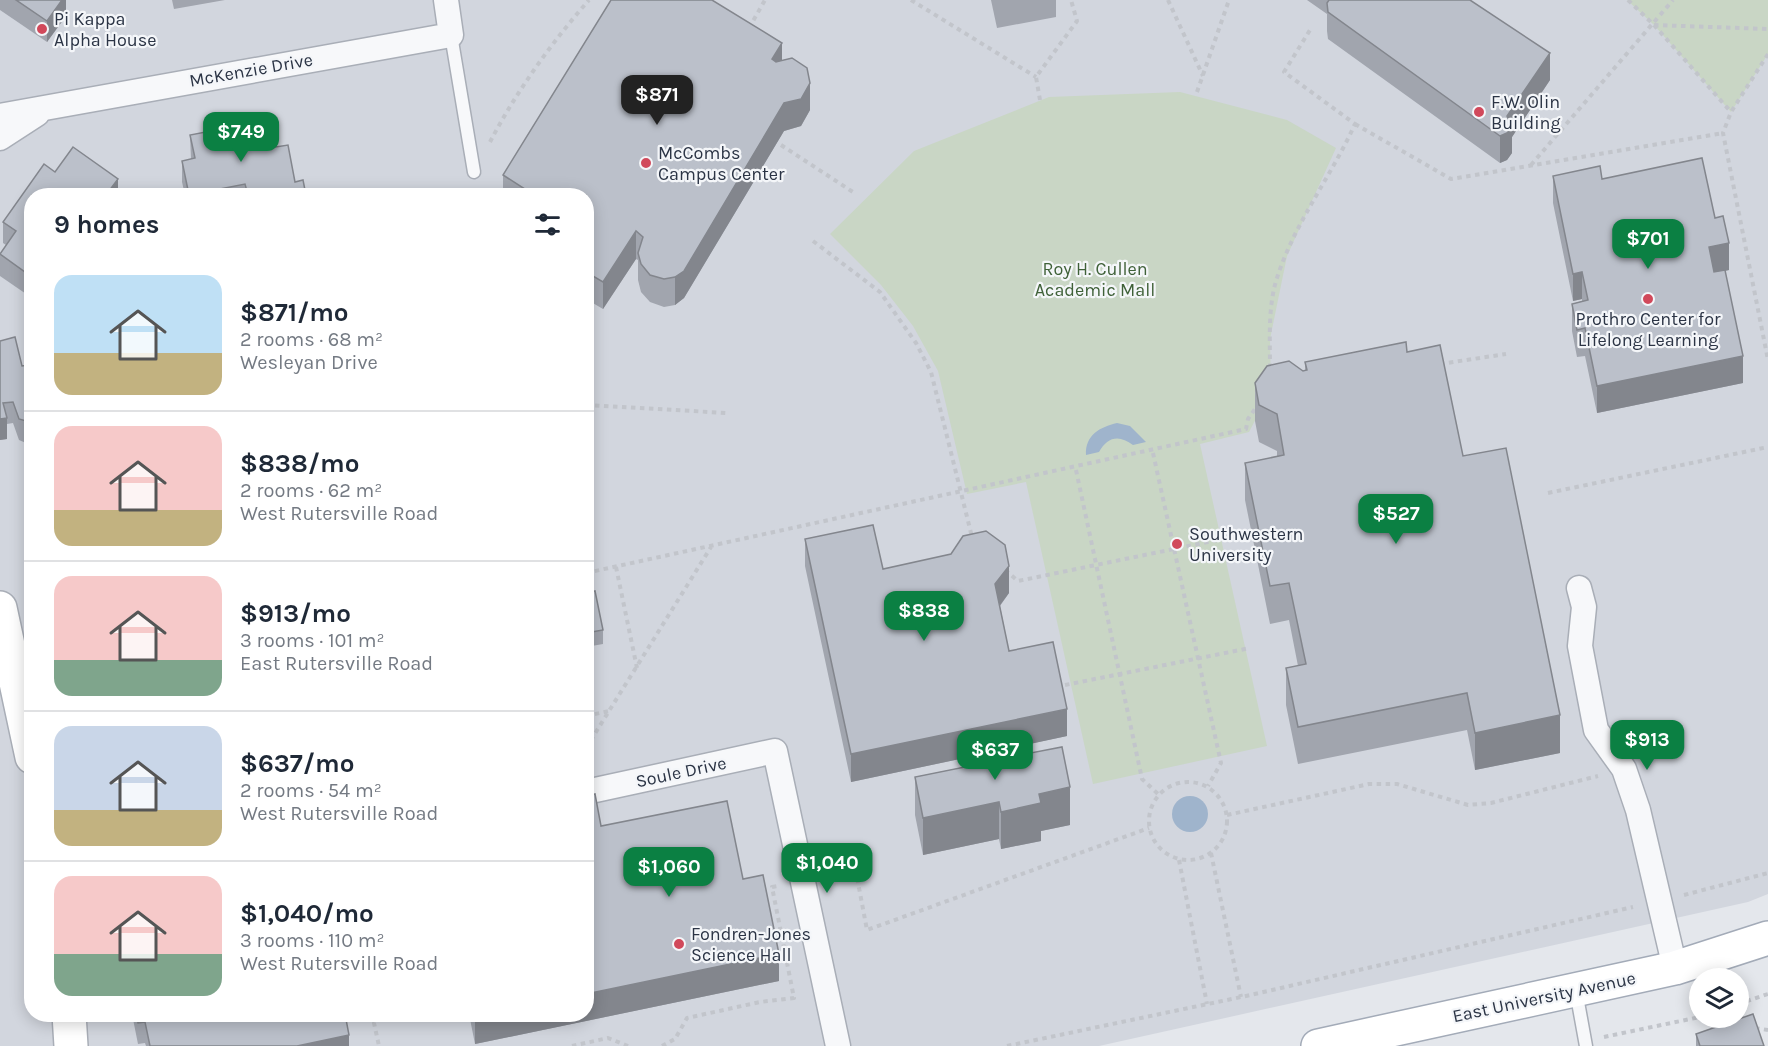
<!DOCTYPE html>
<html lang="en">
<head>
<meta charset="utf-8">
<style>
  :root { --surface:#fff; --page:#f2f2f3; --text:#1f2937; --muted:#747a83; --line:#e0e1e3; --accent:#0b8043 }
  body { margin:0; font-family:Karla,sans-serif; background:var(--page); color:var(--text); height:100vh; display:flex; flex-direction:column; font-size:22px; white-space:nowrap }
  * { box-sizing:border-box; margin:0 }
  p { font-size:20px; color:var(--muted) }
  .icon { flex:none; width:33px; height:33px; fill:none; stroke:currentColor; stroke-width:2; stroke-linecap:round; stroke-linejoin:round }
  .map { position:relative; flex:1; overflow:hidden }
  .sheet { position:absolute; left:24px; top:188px; width:570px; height:834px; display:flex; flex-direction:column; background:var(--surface); border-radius:24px; box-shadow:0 3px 15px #0003 }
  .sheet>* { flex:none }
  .controls { position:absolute; left:1689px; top:968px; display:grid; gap:12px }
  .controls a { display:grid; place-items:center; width:60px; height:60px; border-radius:50%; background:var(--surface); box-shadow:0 3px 15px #0003; font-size:30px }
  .price { position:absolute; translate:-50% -51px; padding:0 14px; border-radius:12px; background:var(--accent); color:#fff; font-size:20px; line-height:39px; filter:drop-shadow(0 2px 3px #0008) }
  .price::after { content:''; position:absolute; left:50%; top:36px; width:18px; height:14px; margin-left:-9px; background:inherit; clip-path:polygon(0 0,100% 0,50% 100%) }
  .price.on { background:#222; color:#fff }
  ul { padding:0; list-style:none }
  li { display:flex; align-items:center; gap:18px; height:150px; padding:0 30px }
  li+li { border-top:2px solid var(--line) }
  li span { display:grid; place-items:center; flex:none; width:168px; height:120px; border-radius:18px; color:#555 }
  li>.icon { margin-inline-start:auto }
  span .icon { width:72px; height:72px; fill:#fffc; stroke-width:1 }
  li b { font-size:26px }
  h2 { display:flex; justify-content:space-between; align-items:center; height:72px; padding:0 30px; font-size:26px }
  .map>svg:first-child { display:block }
</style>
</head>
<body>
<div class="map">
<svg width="1768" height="1046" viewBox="0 0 1768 1046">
  <rect width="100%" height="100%" fill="#e4e7ec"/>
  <path fill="#d2d6de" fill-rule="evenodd" d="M0,0H1768V894L1748,902L1099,1046H0ZM32,195H586V1014H32Z"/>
  <g fill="#c9d6c5">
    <polygon points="1627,0 1768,0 1768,54 1731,112 1654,25"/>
    <polygon points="1180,92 1287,120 1336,148 1287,256 1270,339 1271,390 1249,432 1200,444 1267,746 1093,784 1026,482 967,494 938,371 913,326 881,285 830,234 914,151 1049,97"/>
  </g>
  <g fill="#9fb4cc">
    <path d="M1117,423L1130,426L1146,442L1133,445C1119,434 1107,437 1099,452L1086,455C1085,435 1100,427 1117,423Z"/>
    <circle cx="1190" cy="814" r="18"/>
  </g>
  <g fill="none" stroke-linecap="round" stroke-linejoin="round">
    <defs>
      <g id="lane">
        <polyline points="451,35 474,172"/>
        <polyline points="1576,991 1586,1046"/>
      </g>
      <g id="street">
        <polyline points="0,116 451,35 446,0"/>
        <polyline points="0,138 37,114"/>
        <polyline points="1579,588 1584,607 1580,646 1596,730 1624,769 1638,810 1675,968"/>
        <polyline points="586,792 775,751 838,1046"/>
      </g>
      <g id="secondary">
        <polyline points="0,608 32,757"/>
        <polyline points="69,1014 71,1046"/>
      </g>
      <polyline id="primary" points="1318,1046 1675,968 1768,938"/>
    </defs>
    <use href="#lane" stroke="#a9aeb7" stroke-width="15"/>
    <use href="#street" stroke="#a9aeb7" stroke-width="27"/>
    <use href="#secondary" stroke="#a9aeb7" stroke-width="36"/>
    <use href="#primary" stroke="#a3abb8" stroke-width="36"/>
    <g stroke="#c2c5cb" stroke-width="4" stroke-dasharray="4.5 4.5" stroke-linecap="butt">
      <polyline points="911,0 1036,77"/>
      <polyline points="1168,0 1203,76"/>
      <polyline points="1628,0 1654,25 1731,112"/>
      <polyline points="1654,25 1768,29"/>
      <polyline points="749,28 765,0"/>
      <polyline points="1768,54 1731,112 1723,133 1768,360"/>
      <polyline points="1197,92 1229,0"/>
      <polyline points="1040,100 1036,77 1077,21 1071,0"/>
      <polyline points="1355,124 1451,179 1723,133"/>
      <path d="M490,142C516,92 552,42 589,0"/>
      <polyline points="781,145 856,194"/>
      <polyline points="1531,165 1673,0"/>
      <polyline points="813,241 880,292 916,343 931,372 972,537"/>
      <polyline points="1440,364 1506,354"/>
      <path d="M1270,368C1270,339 1268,309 1276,281C1293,225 1331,177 1355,124L1284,72L1310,30"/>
      <polyline points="586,405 727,413"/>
      <polyline points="1153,453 1221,763 1208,786"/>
      <polyline points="1076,470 1142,779 1158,794"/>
      <polyline points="1548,493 1768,447"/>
      <polyline points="616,567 637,668"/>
      <polyline points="1005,570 1018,581 1242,535"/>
      <polyline points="586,573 1246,429 1248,419 1257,406"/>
      <polyline points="1065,685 1250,648"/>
      <polyline points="586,716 609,711"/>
      <polyline points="586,748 711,547"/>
      <circle cx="1188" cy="821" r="39"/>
      <polyline points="1227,815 1369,784 1397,784 1468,805 1491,803 1598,776"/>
      <polyline points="1211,853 1241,997"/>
      <polyline points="1179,860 1207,1004"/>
      <polyline points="827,877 856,872 867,930 1149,828"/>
      <polyline points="1684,895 1768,873"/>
      <polyline points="1738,1004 1768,994"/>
      <polyline points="1738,1009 1744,1022"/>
      <polyline points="378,1014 374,1023 379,1046"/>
      <polyline points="1755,1028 1768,1030"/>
      <polyline points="1604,1037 1700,1017"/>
      <polyline points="572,1046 608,1038 628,1046"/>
      <polyline points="662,1046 675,1039 687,1018 760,1002 794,998 772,887 778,886"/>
      <polyline points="1007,1046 1246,996 1633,907"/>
    </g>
    <use href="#lane" stroke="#f7f8fa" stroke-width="12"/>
    <use href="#street" stroke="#f7f8fa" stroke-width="24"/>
    <use href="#secondary" stroke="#fff" stroke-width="33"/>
    <use href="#primary" stroke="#fff" stroke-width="33"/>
  </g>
  <g fill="#a1a5ae">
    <polygon points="0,0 66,0 66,16 47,42 0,10"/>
    <polygon points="172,0 225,0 174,9"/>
    <polygon points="991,0 1056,0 1056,17 997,28"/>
    <polygon points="1307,0 1470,0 1550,80 1512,137 1512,153 1507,160 1500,163 1328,39 1327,31 1327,14"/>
    <polygon points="782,60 810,110 801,126 784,131 684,298 675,305 664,307 650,302 641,292 638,280 638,260 636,259 603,309 586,299 586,195 503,195 503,175"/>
    <polygon points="259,130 276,147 295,182 306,195 185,195 182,182 182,161 191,159 190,135"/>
    <polygon points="55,172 118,195 32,195 32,298 0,276 0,254 6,245 3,243 3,222"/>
    <polygon points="1553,176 1602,179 1715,218 1729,270 1725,271 1743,383 1597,413 1585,356 1577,357 1572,331 1572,304 1582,301 1582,299 1573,301 1553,203"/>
    <polygon points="0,341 22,366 27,365 27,355 32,354 32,439 26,443 19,440 13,423 7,424 7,439 0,440"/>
    <polygon points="1407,352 1463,456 1560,753 1475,770 1467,730 1298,764 1286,705 1286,668 1298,666 1289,620 1270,624 1245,500 1245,463 1277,457 1277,451 1259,442 1255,421 1255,383 1305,371 1305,362"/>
    <polygon points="805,539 883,569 1009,593 1000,606 1009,651 1067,736 1029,744 1031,753 1070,825 1041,831 1041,841 1001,849 999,839 923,855 915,815 915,777 988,762 988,753 851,782 805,566"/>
    <polygon points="586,577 590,592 603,630 603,644 586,647"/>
    <polygon points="601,826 743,879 779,981 475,1044 469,1014 586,1014"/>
    <polygon points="132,1014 345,1014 349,1046 146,1046 145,1043 138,1044"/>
    <polygon points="1696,1034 1764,1046 1696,1046"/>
  </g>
  <g fill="#83868d">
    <polygon points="62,0 66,0 66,16 47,42 47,21"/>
    <polygon points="782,43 782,71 772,59"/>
    <polygon points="1550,53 1550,80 1512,137 1512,153 1507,160 1500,163 1500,136 1507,116"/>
    <polygon points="810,83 810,110 801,126 784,131 684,298 675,305 675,277 784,103"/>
    <polygon points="118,179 118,195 106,195"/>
    <polygon points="636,231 636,259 603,309 603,282"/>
    <polygon points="1729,243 1729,270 1709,274 1709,247"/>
    <polygon points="1582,272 1582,299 1573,301 1573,274"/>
    <polygon points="1743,356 1743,383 1597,413 1597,386"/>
    <polygon points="7,418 7,439 0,440 0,419"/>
    <polygon points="32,418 32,439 26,443 26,421"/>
    <polygon points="1009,566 1009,593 995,612 995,584"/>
    <polygon points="1067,709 1067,736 989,753 988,748 988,753 851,782 851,754"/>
    <polygon points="1560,715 1560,753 1475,770 1475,733"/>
    <polygon points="1070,787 1070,825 1041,831 1041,841 1001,849 1001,812 1039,794"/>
    <polygon points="999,802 999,839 923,855 923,818"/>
    <polygon points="779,954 779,981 475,1044 475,1017 489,1014 586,1014 586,994"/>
    <polygon points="349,1035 349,1046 297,1046"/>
  </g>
  <g fill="#bbc0ca" stroke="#83868d" stroke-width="1.5">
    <polygon points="16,0 62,0 47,21"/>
    <polygon points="611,0 712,0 782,43 772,59 776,62 792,58 807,68 810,83 801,99 784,103 684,271 675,277 664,279 650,275 641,264 638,253 643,237 636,231 603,282 586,272 586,195 534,195 503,175"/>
    <polygon points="1329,0 1470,0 1550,53 1507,116 1512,126 1507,133 1500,136 1328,12 1327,3"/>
    <polygon points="257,122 259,130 272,128 276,147 288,145 295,182 303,180 306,195 248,195 245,184 189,195 182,161 195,158 190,135"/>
    <polygon points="73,147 118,179 106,195 32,195 32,277 0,254 16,231 3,222 44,164 55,172"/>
    <polygon points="1702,158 1715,218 1723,216 1729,243 1709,247 1714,272 1725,270 1743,356 1597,386 1585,328 1577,330 1572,304 1588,300 1582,272 1573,274 1553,176 1600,166 1602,179"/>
    <polygon points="15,337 22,366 29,365 27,355 32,354 32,418 26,421 19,419 13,402 3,403 7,418 0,419 0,341"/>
    <polygon points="1406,342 1407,352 1440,345 1463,456 1506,448 1560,715 1475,733 1467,693 1298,727 1286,668 1306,664 1289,583 1270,586 1245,463 1284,455 1277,414 1259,405 1255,383 1267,366 1289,361 1303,371 1307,370 1305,362"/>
    <polygon points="873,525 883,569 951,554 963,536 986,531 1005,545 1009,566 995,584 1009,651 1053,642 1067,709 851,754 805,539"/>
    <polygon points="586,577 590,592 595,591 603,630 586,633"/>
    <polygon points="1028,740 1031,753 1062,747 1070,787 1039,794 1041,803 1001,812 999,802 923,818 915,777 990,762 988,748"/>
    <polygon points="595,794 601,826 727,801 743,879 763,875 779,954 586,994 586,796"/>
    <polygon points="136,1014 345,1014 349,1035 297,1046 150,1046 145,1022 138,1023"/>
    <polygon points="474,1014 489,1014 475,1017"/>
    <polygon points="1753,1014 1764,1046 1700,1046 1696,1034"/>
  </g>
  <g fill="#d1495b" stroke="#f4f6f9" stroke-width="2">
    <circle cx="42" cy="29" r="6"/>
    <circle cx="1479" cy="112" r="6"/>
    <circle cx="646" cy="163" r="6"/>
    <circle cx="1648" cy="299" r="6"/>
    <circle cx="1177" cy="544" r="6"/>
    <circle cx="679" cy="944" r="6"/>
  </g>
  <g text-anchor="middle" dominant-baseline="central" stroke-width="4.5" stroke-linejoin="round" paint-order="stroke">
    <g font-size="18" fill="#2b3445" stroke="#f4f6f9" text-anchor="start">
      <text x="54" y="19">Pi Kappa<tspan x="54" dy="21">Alpha House</tspan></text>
      <text x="1491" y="102">F.W. Olin<tspan x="1491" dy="21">Building</tspan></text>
      <text x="658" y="153">McCombs<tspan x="658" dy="21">Campus Center</tspan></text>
      <text x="1648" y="319" text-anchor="middle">Prothro Center for<tspan x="1648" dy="21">Lifelong Learning</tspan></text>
      <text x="1189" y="534">Southwestern<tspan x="1189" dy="21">University</tspan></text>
      <text x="691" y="934">Fondren-Jones<tspan x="691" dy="21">Science Hall</tspan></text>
    </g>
    <g font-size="18" fill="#2b3445" stroke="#f4f6f9">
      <text transform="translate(251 70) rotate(-10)">McKenzie Drive</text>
      <text transform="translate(681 772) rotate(-12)">Soule Drive</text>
      <text transform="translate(1544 997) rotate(-12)">East University Avenue</text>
    </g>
    <g font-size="18" fill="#3f6138" stroke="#f4f6f9">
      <text x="1095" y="269">Roy H. Cullen<tspan x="1095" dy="21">Academic Mall</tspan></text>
    </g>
  </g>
</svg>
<div class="controls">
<a><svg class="icon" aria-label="layers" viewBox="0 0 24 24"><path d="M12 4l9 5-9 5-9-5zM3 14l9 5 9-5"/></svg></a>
</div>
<b class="price on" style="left:657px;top:126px">$871</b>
<b class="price" style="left:241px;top:163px">$749</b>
<b class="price" style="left:1648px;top:270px">$701</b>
<b class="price" style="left:1396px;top:545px">$527</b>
<b class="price" style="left:924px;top:642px">$838</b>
<b class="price" style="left:1647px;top:771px">$913</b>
<b class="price" style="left:995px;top:781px">$637</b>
<b class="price" style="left:827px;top:894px">$1,040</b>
<b class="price" style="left:669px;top:898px">$1,060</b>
<section class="sheet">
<h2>9 homes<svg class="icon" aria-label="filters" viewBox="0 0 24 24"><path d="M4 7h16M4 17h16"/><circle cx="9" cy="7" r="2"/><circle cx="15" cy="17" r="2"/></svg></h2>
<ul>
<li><span style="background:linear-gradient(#bfe0f5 65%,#c2b280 0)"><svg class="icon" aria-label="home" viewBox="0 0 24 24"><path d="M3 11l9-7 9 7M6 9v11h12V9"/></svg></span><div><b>$871/mo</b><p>2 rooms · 68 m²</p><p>Wesleyan Drive</p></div></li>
<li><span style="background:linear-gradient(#f6c9c9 70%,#c2b280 0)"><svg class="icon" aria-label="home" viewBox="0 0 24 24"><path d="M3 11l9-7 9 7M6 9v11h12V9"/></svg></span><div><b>$838/mo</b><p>2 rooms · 62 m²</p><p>West Rutersville Road</p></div></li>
<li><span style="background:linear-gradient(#f6c9c9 70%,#7fa58c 0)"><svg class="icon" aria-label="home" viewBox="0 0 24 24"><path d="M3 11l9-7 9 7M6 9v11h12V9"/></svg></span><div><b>$913/mo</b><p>3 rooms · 101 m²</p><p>East Rutersville Road</p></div></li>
<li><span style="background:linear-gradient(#c9d6e8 70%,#c2b280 0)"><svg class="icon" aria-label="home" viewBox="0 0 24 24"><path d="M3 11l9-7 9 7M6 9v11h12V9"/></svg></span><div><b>$637/mo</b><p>2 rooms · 54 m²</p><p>West Rutersville Road</p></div></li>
<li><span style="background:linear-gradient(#f6c9c9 65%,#7fa58c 0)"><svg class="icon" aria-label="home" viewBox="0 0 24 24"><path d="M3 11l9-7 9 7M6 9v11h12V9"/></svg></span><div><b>$1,040/mo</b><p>3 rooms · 110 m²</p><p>West Rutersville Road</p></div></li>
</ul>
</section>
</div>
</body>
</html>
